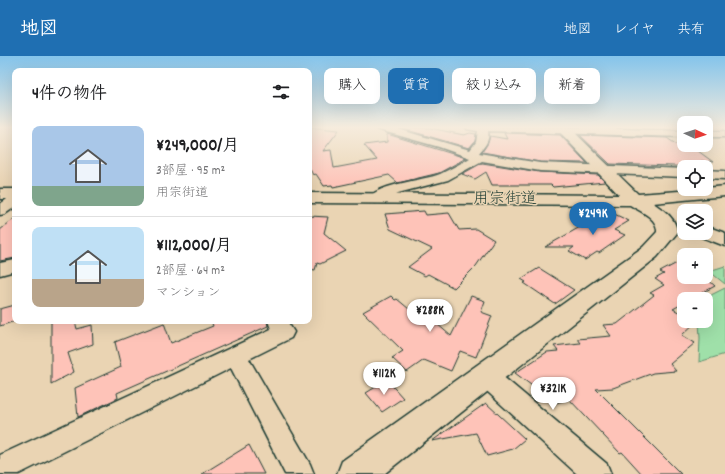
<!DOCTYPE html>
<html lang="ja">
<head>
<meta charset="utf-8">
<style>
  :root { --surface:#fff; --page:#f6f6f6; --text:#202124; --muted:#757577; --line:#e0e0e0; --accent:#1f6fb2 }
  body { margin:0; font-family:Dekko,"Klee One",sans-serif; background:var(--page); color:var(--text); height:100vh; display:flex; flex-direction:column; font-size:15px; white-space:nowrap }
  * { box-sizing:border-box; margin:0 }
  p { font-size:13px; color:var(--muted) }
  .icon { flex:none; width:22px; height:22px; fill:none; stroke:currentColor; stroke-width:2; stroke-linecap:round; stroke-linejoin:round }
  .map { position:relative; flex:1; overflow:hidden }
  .side { position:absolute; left:12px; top:12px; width:300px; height:256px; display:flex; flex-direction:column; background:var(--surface); border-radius:8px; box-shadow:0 4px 16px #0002 }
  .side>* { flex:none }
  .guide { position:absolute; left:324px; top:12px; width:341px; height:36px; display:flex; gap:8px }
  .needle { width:26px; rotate:93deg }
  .buttons { position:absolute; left:677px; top:60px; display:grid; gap:8px }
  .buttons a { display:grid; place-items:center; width:36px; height:36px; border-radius:8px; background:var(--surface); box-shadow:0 4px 16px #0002; font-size:20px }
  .price { position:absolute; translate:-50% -34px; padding:0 9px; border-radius:14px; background:#fff; color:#222; font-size:13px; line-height:26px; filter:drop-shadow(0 1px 2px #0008) }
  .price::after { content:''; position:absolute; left:50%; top:24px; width:12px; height:9px; margin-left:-6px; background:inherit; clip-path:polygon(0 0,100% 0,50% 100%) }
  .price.selected { background:var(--accent); color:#fff }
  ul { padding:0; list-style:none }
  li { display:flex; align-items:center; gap:12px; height:100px; padding:0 20px }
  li+li { border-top:1px solid var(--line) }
  li span { display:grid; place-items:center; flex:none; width:112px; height:80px; border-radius:8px; color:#555 }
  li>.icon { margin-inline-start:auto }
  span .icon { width:48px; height:48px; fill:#fffc; stroke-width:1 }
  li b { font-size:17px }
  h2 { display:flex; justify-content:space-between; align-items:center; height:48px; padding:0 20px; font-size:17px }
  .tag { padding:0 14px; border-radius:8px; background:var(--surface); box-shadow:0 4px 16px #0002; font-size:14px; line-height:36px }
  .tag.selected { background:var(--accent); color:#fff }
  header { display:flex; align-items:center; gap:24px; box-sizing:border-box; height:56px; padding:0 20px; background:var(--accent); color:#fff }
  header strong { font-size:19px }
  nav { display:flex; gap:22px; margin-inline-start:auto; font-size:14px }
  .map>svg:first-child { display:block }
</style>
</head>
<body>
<header>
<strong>地図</strong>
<nav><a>地図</a><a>レイヤ</a><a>共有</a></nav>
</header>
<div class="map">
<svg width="725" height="418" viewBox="0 0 725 418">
  <rect width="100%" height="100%" fill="#ead4b3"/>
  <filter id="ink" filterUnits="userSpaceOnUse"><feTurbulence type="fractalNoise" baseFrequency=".025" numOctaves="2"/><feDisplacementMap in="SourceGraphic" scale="8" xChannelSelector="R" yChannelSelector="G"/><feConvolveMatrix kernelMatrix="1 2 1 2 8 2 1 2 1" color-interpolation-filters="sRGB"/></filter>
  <g filter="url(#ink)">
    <g fill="#9fe0a9" stroke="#5f8e6e">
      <polygon points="725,210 725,228 709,215"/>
      <polygon points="725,232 725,298 699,306 700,282 699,265 706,265 706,243 703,243"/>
    </g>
    <g fill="#fec3b8" stroke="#1f3d34">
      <polygon points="309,71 339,74 323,95 331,94 334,112 377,104 364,89 387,86 387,78 466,102 439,117 398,127 389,119 333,131 332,129 324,130 316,118 313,119 310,113 309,114"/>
      <polygon points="397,71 430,72 464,79 470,77 476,78 475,85 469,92"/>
      <polygon points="504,77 560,79 587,107 540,106 482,96 488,87 490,80 507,83"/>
      <polygon points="580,79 667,82 677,89 690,89 713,106 701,105 710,113 706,113 706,111 610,108"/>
      <polygon points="482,107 540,116 598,119 605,126 553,131 551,129 492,129 486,116 475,123 462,118"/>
      <polygon points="424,155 426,159 449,157 459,174 476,173 494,184 476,210 454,232 428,218 425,220 408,211 432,193 390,173 385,158"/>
      <polygon points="608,155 629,165 614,174 625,179 599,197 597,196 585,204 569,195 574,191 545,191"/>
      <polygon points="309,160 328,161 324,177 346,195 320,208 317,207 315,214 309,213"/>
      <polygon points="15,162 15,202 0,205 0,174"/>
      <polygon points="677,207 684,207 684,221 705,221 715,230 691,243 684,243 684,247 673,253 684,259 684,265 696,266 682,279 695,287 670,308 676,315 653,317 613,332 596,333 681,418 642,418 622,396 620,397 569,343 555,347 515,317 547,296 558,295 554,290 580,287 577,283 611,280 603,269 617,268 654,239 650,237 664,229 655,223 664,218 660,216"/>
      <polygon points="539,212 574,234 555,248 524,227 526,226 521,223"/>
      <polygon points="391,240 395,244 397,243 409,253 415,249 451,280 471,240 485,245 481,256 492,260 476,301 460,295 451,315 424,304 407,316 392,302 403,295 363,256"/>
      <polygon points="15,249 15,265 0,270 0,253"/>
      <polygon points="51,265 75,265 77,273 92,269 93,288 68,297 74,316 51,328"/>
      <polygon points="211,265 267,265 268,270 117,337 118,342 78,361 75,332 121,311 115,286 164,267 171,287 213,270"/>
      <polygon points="387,324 403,342 382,356 366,337"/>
      <polygon points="486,347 525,383 513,393 487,400 476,377 432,385"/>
      <polygon points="249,389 264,418 202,418"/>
    </g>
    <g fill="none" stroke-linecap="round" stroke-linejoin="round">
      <defs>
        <g id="street">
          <path d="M375,71H391L470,94L476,86L478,75L467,73L466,71H566L684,75V81L488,75C490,84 485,90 479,97L540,107L684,113V121L540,115L482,105L448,124L398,137L380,146L375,147L370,146L368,143C379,127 423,125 440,118C451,113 461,107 470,102L439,91L376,73Z"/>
          <rect x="706" y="75" width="19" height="6"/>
          <polygon points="706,114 725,115 725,123 706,122"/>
          <polygon points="15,140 15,151 5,158 0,159 0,148 10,141"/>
          <polygon points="15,204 15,215 0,219 0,207"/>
          <polygon points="268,265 287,265 294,276 291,282 249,303 310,408 314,418 285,418 231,312 19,418 0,418 0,399 271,273"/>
          <polygon points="486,310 494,313 607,408 611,418 577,418 478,327 475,320 478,313"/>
        </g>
        <g id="secondary">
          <path d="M555,71H569L638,138L706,133V132L725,130V140L653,147C664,154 677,163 677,177L657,201L384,418H337L342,405L643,191L657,176C658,162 641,156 630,149L309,147V137L619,139Z"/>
          <rect x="0" y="133" width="15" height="10"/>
          <polygon points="706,170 725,177 725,190 699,180 697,177 706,177"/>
        </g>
      </defs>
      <use href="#street" stroke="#1f3d34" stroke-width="3"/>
      <use href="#secondary" stroke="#1f3d34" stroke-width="3"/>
      <use href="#street" fill="#ead4b3" fill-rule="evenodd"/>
      <use href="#secondary" fill="#ead4b3" fill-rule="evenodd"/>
    </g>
  </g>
  <linearGradient id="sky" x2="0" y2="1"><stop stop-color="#84c4eb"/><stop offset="0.55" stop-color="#f6ecdd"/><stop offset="1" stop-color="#f6ecdd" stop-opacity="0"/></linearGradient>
  <rect width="725" height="130" fill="url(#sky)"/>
  <g text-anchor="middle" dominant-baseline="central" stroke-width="3" stroke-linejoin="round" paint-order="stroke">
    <g font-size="16" fill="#1f3d34" stroke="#ead4b3">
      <text x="505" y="143">用宗街道</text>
    </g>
  </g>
</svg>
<div class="buttons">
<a><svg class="needle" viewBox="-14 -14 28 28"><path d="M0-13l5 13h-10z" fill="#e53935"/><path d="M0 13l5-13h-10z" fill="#757577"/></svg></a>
<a><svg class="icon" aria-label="locate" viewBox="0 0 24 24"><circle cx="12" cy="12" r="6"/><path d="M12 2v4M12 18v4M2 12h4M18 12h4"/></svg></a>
<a><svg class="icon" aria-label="layers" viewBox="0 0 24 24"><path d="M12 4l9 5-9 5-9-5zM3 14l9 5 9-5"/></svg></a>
<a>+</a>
<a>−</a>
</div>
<b class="price selected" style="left:593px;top:180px">¥249K</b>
<b class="price" style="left:430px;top:277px">¥288K</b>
<b class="price" style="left:384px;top:340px">¥112K</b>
<b class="price" style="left:553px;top:355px">¥321K</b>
<div class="guide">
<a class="tag">購入</a>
<a class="tag selected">賃貸</a>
<a class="tag">絞り込み</a>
<a class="tag">新着</a>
</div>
<section class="side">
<h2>4件の物件<svg class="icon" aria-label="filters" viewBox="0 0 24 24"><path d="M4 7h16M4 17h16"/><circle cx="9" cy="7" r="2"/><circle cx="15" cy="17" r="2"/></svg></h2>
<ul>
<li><span style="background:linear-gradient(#a9c7e8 75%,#7fa58c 0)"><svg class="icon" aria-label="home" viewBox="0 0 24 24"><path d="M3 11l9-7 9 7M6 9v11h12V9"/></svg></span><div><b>¥249,000/月</b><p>3部屋 · 95 m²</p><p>用宗街道</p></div></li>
<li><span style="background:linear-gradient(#bfe0f5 65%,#b9a48a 0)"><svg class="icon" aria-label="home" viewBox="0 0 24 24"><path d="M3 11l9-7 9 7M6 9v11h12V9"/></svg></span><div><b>¥112,000/月</b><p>2部屋 · 64 m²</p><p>マンション</p></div></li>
</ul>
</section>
</div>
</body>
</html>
